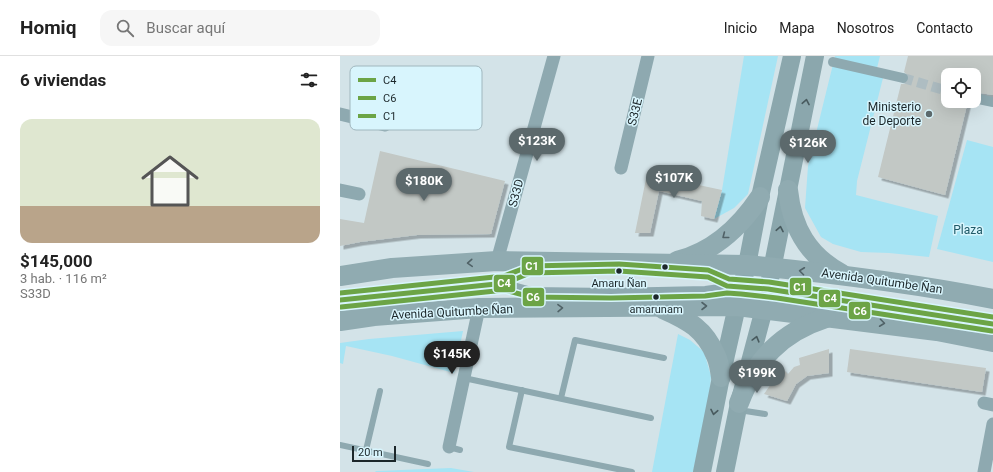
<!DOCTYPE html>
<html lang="es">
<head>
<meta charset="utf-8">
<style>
  :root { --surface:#fff; --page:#f6f6f6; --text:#222; --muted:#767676; --line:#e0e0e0; --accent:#5c696c }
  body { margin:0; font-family:Roboto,sans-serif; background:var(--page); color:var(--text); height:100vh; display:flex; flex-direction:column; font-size:15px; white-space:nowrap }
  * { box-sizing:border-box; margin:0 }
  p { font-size:13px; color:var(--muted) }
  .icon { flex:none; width:22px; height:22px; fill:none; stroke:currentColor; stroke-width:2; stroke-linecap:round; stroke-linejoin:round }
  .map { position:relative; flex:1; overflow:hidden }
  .panel { display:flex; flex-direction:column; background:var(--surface); width:340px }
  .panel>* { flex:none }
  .controls { position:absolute; left:601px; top:12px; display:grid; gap:8px }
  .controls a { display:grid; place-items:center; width:40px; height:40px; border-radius:8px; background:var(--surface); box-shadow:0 4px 16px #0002; font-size:20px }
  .scale { position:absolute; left:12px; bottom:10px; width:44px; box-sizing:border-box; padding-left:4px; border:2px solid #1c272a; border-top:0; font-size:11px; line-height:14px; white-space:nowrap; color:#1c272a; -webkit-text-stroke:3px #d8f5fd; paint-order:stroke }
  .price { position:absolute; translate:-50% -34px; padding:0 9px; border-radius:14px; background:var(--accent); color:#fff; font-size:13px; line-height:26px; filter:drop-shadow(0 1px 2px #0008) }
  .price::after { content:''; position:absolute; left:50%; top:24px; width:12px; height:9px; margin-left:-6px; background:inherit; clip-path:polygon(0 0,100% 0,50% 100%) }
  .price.on { background:#222; color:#fff }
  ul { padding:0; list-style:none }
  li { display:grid; align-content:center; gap:8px; height:212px; padding:0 20px }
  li+li { border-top:1px solid var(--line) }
  li span { display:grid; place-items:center; height:124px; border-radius:12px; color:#555 }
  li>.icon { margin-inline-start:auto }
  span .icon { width:72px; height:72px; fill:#fffc; stroke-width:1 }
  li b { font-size:17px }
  h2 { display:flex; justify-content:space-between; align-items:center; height:48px; padding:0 20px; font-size:17px }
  header { display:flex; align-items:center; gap:24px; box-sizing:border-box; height:56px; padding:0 20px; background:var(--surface); border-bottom:1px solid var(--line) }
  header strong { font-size:19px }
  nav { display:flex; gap:22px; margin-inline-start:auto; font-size:14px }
  .search { width:280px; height:36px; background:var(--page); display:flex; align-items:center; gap:10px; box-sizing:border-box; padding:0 14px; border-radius:12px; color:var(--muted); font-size:15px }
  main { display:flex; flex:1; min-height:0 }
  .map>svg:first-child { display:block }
</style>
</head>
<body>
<header>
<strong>Homiq</strong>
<div class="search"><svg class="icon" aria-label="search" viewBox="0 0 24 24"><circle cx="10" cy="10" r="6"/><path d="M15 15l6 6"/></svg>Buscar aquí</div>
<nav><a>Inicio</a><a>Mapa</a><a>Nosotros</a><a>Contacto</a></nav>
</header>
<main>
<section class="panel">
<h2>6 viviendas<svg class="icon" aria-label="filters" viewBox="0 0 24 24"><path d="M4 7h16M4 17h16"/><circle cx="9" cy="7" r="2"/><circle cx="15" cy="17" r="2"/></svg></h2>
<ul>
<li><span style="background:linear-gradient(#dfe7d0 70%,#b9a48a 0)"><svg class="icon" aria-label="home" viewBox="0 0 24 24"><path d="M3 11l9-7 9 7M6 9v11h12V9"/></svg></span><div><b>$145,000</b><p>3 hab. · 116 m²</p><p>S33D</p></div></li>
</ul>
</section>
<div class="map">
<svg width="653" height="416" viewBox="0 0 653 416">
  <defs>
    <filter id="shadow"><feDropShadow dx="3.5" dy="3.5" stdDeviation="0" flood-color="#0004"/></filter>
  </defs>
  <rect width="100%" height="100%" fill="#d3e3e8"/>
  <g fill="#a6e4f4">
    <polygon points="404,0 438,0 408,138 394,152 374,163 382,134"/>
    <polygon points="495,0 540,0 536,16 544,18 517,125 516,139 598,160 589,201 549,197 521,196 493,188 481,181 465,152 468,110"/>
    <polygon points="627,84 653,91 653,206 597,193"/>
    <polygon points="123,275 114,317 52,300 6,290 3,308 0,307 0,287 29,283"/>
    <polygon points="338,278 350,284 364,296 371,320 369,346 353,416 312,416"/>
    <polygon points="111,412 134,416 35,416 36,415"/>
  </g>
  <g fill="#c2c8c5" filter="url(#shadow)">
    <polygon points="568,0 653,0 653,39 634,36 634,19 608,19 608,45 628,45 605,139 538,121 561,28 565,28 569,24 569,20 564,16"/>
    <polygon points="40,95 165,125 151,178 77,179 20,186 0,190 0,163 24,167"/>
    <polygon points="307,118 382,134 374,163 361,160 362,145 319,135 310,177 295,177"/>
    <polygon points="489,293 489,317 467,320 456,328 447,345 424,338 442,312 448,318 454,311 460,309 459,302"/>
    <polygon points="510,293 646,312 642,336 507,316"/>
  </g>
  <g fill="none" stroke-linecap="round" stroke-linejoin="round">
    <polyline stroke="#aebdc2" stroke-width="10" stroke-dasharray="10 5" stroke-linecap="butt" points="563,22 608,35"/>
    <g stroke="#8ea9b0" stroke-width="6">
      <polyline points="309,217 368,221 387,230"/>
      <polyline points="166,227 191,234 271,235 365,233 387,230 402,231 438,235 653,268"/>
      <polyline points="0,244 166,227 190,217 242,216"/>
      <polyline points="124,322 311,362"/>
      <polyline points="182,334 169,391 292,416"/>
      <polyline points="221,342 235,284 324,302"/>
      <polyline points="399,354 425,358"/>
      <polyline points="0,389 88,408"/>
      <polyline points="109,391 120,394"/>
      <polyline points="26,394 40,335"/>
    </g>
    <g stroke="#8ea9b0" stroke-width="10">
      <polyline points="493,6 563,22"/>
      <polyline points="634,42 653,46"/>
    </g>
    <g stroke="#8ea9b0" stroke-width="13">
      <polyline points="0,58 45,69"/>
      <polyline points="281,112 308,0"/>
      <polyline points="0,134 19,138"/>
      <polyline points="157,205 214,0"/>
      <polyline points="644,347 653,349"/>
      <polyline points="109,391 139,252"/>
      <polyline points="644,416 653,368"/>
    </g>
    <g stroke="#8ba7ad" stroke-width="18">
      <polyline points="362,416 381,321 397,250 407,209 420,141 452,0"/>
      <polyline points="385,416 399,347 424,253 475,0"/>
    </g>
    <g stroke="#90abb1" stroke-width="20">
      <path d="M448,134C452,172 468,200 502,218"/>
      <path d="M337,205C373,196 400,171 420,141"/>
      <path d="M0,220L52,212L157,205L407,209C489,217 572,227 653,243"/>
      <path d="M323,253C348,264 365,273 376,300C379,306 380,314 381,321"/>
      <polyline points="0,265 34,260 139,252 397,250 597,275 653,286"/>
      <path d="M399,347C415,304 442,276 486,262"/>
    </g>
    <defs>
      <polyline id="bus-1" points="0,244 166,227 190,217 279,215 368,221 387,230 428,233 653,268"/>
      <polyline id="bus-2" points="1,251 165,234 191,241 271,242 365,240 387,237 401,238 437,242 652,275"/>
      <polyline id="bus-3" points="0,237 164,220 190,210 279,208 368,214 389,223 429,226 653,261"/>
    </defs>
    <use href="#bus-1" stroke="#d8f5fd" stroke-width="8"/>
    <use href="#bus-2" stroke="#d8f5fd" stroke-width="8"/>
    <use href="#bus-3" stroke="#d8f5fd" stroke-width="8"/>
    <use href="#bus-1" stroke="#6ca446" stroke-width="5"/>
    <use href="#bus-2" stroke="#6ca446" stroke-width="5"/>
    <use href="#bus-3" stroke="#6ca446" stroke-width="5"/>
  </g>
  <defs><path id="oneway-chevron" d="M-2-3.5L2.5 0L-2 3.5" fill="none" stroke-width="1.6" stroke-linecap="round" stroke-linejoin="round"/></defs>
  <g stroke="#485a5e">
    <use href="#oneway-chevron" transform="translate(466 46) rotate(-79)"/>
    <use href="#oneway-chevron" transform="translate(440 173) rotate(-79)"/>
    <use href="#oneway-chevron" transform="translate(416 283) rotate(-75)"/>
    <use href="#oneway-chevron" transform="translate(374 356) rotate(101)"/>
  </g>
  <g stroke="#506267">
    <use href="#oneway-chevron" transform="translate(385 180) rotate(142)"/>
    <use href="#oneway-chevron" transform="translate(130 207) rotate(176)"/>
    <use href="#oneway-chevron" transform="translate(462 215) rotate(-173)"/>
    <use href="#oneway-chevron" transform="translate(364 250)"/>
    <use href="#oneway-chevron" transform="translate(220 252) rotate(-1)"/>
    <use href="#oneway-chevron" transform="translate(542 267) rotate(7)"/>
  </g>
  <circle fill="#5c696c" stroke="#d8f5fd" stroke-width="1.5" cx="589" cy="58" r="4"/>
  <g fill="#1c272a" stroke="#d8f5fd" stroke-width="1.5">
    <circle cx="325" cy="211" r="3.5"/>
    <circle cx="279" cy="215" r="3.5"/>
    <circle cx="316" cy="241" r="3.5"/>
  </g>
  <g text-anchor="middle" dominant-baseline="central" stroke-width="3" stroke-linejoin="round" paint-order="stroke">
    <g font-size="11" fill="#1c272a" stroke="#d8f5fd">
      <text x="279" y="227">Amaru Ñan</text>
      <text x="316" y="253">amarunam</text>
    </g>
    <g font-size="12" fill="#1c272a" stroke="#d8f5fd" text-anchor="end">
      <text x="581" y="51">Ministerio<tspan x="581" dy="14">de Deporte</tspan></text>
    </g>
    <g font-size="12" fill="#1c272a" stroke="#d8f5fd">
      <text transform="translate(295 56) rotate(-76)">S33E</text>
      <text transform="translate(176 137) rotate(-75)">S33D</text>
      <text transform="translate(542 225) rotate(8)">Avenida Quitumbe Ñan</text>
      <text transform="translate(112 256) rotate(-3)">Avenida Quitumbe Ñan</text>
    </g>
    <g font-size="12" fill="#205a68" stroke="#d8f5fd">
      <text x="628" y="174">Plaza</text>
    </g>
  </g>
  <rect x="10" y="10" width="132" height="64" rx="6" fill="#d8f5fd" stroke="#a0b7be" stroke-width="1"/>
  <rect x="18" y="22" width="18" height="4" fill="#6ca446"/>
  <rect x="18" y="40" width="18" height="4" fill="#6ca446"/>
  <rect x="18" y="58" width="18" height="4" fill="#6ca446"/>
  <g font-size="11" fill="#1c272a">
    <text x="43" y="28">C4</text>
    <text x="43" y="46">C6</text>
    <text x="43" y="64">C1</text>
  </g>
  <g stroke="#d8f5fd" stroke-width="1.5">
    <rect x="181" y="200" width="23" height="20" rx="4" fill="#6ca446"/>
    <rect x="153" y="218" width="23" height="19" rx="4" fill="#6ca446"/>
    <rect x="449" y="221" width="23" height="19" rx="4" fill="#6ca446"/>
    <rect x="182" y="231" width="23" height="20" rx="4" fill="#6ca446"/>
    <rect x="478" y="233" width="23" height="19" rx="4" fill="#6ca446"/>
    <rect x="508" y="245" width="23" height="19" rx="4" fill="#6ca446"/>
  </g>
  <g font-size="11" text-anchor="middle" font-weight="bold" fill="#fff">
    <text x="192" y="214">C1</text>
    <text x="164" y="231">C4</text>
    <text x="460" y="235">C1</text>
    <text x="193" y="245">C6</text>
    <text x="490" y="246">C4</text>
    <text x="520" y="259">C6</text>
  </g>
</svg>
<div class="controls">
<a><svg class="icon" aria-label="locate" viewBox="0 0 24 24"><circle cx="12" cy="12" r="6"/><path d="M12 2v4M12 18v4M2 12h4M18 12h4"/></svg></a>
</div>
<div class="scale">20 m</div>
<b class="price" style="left:197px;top:106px">$123K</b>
<b class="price" style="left:468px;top:108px">$126K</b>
<b class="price" style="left:334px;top:143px">$107K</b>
<b class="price" style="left:84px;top:146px">$180K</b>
<b class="price on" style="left:112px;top:319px">$145K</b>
<b class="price" style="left:417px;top:338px">$199K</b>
</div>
</main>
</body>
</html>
